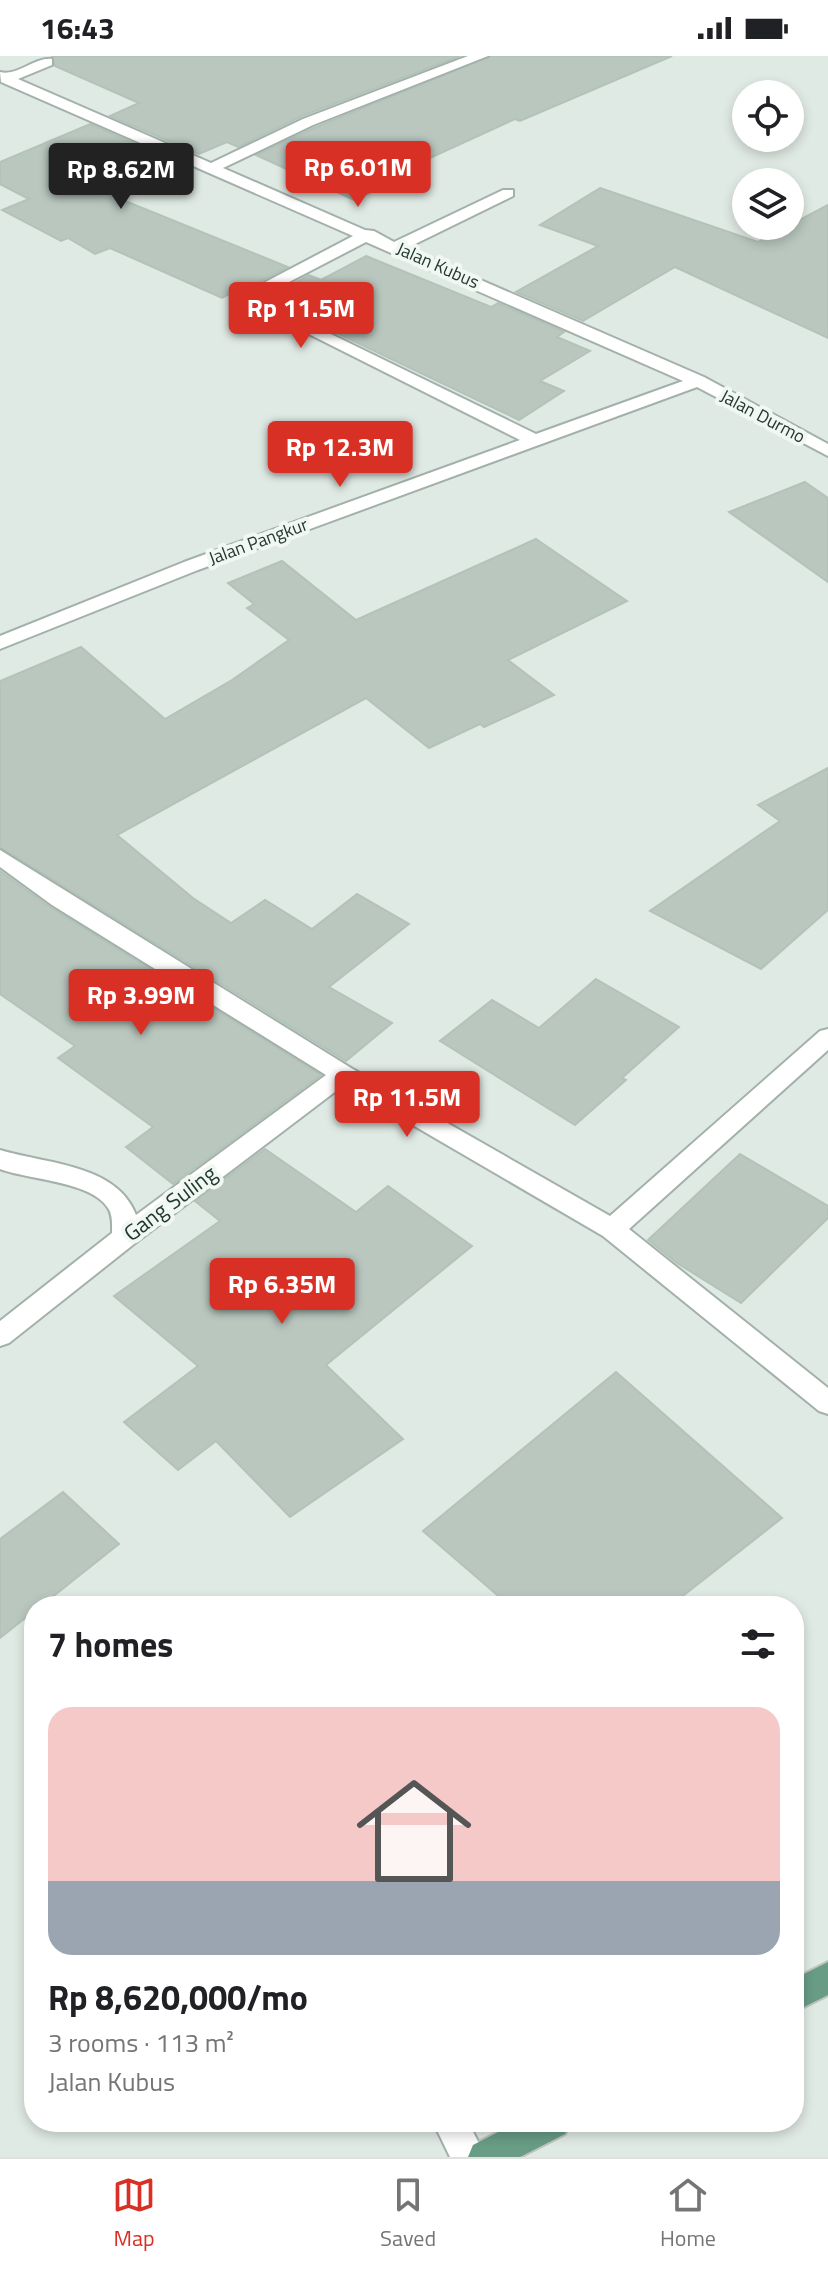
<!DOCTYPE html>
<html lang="en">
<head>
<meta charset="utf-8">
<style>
  :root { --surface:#fff; --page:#f2f2f2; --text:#202124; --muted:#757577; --line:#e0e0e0; --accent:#d93025 }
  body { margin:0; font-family:"Titillium Web",sans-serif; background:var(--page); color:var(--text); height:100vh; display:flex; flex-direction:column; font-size:30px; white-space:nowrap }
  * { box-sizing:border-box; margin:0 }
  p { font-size:26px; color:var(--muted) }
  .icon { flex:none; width:44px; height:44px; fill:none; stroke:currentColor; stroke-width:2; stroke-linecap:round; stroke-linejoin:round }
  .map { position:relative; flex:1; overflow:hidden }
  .drawer { position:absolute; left:24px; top:1540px; width:780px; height:536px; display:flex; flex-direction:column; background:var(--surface); border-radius:32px; box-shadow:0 4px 12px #0003 }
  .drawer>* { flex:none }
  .controls { position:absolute; left:732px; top:24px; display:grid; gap:16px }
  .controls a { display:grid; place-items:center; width:72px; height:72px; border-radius:50%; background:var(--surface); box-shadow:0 4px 12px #0003; font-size:40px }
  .price { position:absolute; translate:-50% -68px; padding:0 18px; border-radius:8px; background:var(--accent); color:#fff; font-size:26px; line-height:52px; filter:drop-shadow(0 2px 4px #0008) }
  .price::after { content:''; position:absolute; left:50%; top:48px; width:24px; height:18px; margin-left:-12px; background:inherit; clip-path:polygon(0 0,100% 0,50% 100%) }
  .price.on { background:#222; color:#fff }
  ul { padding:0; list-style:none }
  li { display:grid; align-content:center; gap:16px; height:424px; padding:0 24px }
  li+li { border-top:2px solid var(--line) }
  li span { display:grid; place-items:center; height:248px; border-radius:24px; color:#555 }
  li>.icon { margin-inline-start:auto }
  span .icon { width:144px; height:144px; fill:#fffc; stroke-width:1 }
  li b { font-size:34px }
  h2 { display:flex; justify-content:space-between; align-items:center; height:96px; padding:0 24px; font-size:34px }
  .status { display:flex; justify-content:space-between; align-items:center; height:56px; padding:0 40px; background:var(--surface); direction:ltr }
  .status svg { height:22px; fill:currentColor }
  .tab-bar { display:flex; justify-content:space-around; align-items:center; height:112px; border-top:2px solid var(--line); background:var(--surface); font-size:22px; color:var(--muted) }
  .tab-bar a { display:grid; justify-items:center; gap:4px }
  .tab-bar .on { color:var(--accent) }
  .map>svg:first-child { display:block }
</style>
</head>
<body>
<div class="status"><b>16:43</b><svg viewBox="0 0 49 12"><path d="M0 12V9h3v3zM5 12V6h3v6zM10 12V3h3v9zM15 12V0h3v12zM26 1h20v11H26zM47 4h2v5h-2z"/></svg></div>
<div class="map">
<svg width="828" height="2101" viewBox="0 0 828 2101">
  <rect width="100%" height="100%" fill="#e0eae4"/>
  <g fill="#b9c7bf" stroke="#b3c3b9" stroke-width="2">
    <polygon points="52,0 460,0 302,60 238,91 227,86 199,98 110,60 139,47 55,10"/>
    <polygon points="491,0 672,0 520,65 515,63 410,111 417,115 354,144 256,99 314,72"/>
    <polygon points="90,68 179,107 108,138 288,211 251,230 245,240 235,235 222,242 110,192 95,198 68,182 61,185 2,154 29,143 0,128 0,106"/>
    <polygon points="600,132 758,186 828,149 828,282 675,211 583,265 516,236 598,190 540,169"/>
    <polygon points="366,200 491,251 498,247 564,276 557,281 590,295 540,325 564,335 519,364 265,243 309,219 321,224"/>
    <polygon points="805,426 828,442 828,526 729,456"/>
    <polygon points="536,483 627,545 508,604 554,639 484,671 480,668 429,692 366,642 117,779 193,842 231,867 265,844 312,873 357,838 409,868 329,931 392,967 346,1005 0,791 0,625 81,591 165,663 232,624 289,584 247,552 254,548 228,527 282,505 356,564"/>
    <polygon points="828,712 828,854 761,913 650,855 780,765 758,749"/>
    <polygon points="0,815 50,851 321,1019 173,1128 126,1091 153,1071 58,1002 75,990 0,938"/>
    <polygon points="596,923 679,971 622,1022 626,1024 575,1069 440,985 492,944 539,972"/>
    <polygon points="265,1093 356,1156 388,1130 472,1190 326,1309 403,1383 290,1461 216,1385 178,1414 124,1366 198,1310 114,1240 220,1165 195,1145"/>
    <polygon points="740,1098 828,1150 828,1162 741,1247 677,1207 648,1184"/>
    <polygon points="616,1316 782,1462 670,1550 510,1550 423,1475"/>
    <polygon points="63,1436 119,1488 41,1550 34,1550 34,1555 0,1582 0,1483"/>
  </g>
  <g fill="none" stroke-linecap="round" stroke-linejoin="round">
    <defs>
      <g id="minor">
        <path d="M468,0H488L313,69L223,112L365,174L374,175L394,186L503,134H513V140L407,192L704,321L828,388V400L697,331L198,514L0,593V580L184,506L520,384L245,246L252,233L353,180L1,26L0,16C17,21 34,1 52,3V9L18,23L211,107L303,63ZM366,186L683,325L536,378L261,244L264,239Z"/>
        <path d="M0,794L351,1012L610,1160L820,975L828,973V994L629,1173L828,1332V1358L819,1355L603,1180L344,1029L134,1188L9,1287L0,1290V1265L112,1177C112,1169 113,1159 108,1152C91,1125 29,1124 0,1113V1094C46,1108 117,1108 136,1159L326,1019L52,849L0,811Z"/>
        <polygon points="433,2066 468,2066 486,2101 450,2101"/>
      </g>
      <g id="major">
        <polygon points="828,1906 828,1939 794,1956 794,1923"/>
        <polygon points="518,2066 570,2066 565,2078 520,2101 468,2101 473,2089"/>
      </g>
    </defs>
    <use href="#minor" stroke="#a3b1aa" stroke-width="4"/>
    <use href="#major" stroke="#bdc4c0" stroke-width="4"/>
    <use href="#minor" fill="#fff" fill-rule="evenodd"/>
    <use href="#major" fill="#689c85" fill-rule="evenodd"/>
  </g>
  <g text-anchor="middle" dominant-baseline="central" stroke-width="8" stroke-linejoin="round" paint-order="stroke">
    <g font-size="18" fill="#22392e" stroke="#f1f7f2">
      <text transform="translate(438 209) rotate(24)">Jalan Kubus</text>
      <text transform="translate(763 360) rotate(28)">Jalan Durmo</text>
      <text transform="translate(258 485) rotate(-20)">Jalan Pangkur</text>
    </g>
    <g font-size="22" fill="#22392e" stroke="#f1f7f2">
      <text transform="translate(170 1147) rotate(-37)">Gang Suling</text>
    </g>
  </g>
</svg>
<div class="controls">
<a><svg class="icon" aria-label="locate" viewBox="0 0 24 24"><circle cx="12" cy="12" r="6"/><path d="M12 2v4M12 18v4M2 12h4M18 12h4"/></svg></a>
<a><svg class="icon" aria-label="layers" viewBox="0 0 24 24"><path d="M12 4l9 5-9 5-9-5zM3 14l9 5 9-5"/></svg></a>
</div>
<b class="price" style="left:358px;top:153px">Rp 6.01M</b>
<b class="price on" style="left:121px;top:155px">Rp 8.62M</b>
<b class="price" style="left:301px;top:294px">Rp 11.5M</b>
<b class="price" style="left:340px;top:433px">Rp 12.3M</b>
<b class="price" style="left:141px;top:981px">Rp 3.99M</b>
<b class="price" style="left:407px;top:1083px">Rp 11.5M</b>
<b class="price" style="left:282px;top:1270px">Rp 6.35M</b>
<section class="drawer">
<h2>7 homes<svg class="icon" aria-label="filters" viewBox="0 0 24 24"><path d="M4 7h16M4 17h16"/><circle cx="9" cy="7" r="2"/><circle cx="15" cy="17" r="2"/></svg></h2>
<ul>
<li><span style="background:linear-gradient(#f6c9c9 70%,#9aa5b1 0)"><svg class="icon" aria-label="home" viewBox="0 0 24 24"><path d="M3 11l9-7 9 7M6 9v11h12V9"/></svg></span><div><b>Rp 8,620,000/mo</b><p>3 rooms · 113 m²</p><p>Jalan Kubus</p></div></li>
</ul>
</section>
</div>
<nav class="tab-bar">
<a class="on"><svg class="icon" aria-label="map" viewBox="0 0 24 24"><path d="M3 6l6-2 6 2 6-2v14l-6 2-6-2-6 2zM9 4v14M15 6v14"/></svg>Map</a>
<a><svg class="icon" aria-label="saved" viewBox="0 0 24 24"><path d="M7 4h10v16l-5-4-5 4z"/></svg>Saved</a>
<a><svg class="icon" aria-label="home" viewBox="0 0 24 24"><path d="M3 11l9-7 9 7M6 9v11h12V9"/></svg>Home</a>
</nav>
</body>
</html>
